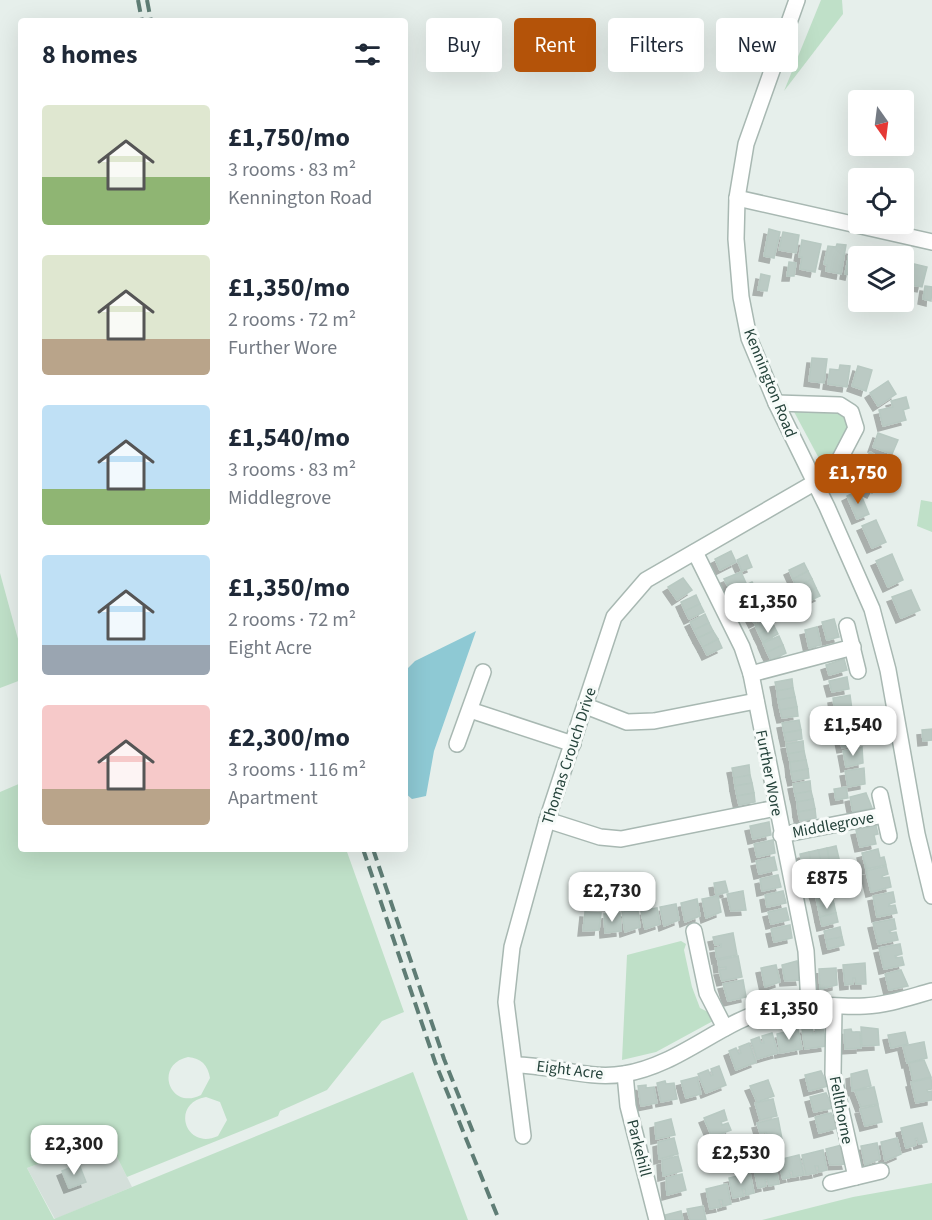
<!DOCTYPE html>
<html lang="en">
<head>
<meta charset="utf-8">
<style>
  :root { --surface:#fff; --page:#f6f6f7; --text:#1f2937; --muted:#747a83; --accent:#b45309 }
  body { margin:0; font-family:"Source Sans 3",sans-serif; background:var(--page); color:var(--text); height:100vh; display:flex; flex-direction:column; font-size:22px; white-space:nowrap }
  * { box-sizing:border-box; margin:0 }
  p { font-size:20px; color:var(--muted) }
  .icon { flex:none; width:33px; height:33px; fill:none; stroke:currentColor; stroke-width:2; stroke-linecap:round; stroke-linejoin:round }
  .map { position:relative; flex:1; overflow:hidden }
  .drawer { position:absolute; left:18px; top:18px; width:390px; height:834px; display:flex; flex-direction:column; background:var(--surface); border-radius:6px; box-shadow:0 6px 24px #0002 }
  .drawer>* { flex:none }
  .guide { position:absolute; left:426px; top:18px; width:416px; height:54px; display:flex; gap:12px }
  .needle { width:39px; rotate:166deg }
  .tools { position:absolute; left:848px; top:90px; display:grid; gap:12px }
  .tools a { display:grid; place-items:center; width:66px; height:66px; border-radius:6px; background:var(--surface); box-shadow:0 6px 24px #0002; font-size:30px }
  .price { position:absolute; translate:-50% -51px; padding:0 14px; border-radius:12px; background:#fff; color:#222; font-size:20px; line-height:39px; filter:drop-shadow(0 2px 3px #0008) }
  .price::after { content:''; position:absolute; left:50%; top:36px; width:18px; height:14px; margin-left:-9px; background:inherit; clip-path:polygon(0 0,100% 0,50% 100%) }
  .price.on { background:var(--accent); color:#fff }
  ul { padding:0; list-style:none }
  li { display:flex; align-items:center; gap:18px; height:150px; padding:0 24px }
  li span { display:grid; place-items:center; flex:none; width:168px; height:120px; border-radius:6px; color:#555 }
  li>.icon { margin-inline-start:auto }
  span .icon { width:72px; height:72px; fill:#fffc; stroke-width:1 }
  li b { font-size:26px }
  h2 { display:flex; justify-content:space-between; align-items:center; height:72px; padding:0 24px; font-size:26px }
  .chip { padding:0 21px; border-radius:6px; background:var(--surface); box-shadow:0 6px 24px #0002; font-size:21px; line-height:54px }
  .chip.on { background:var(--accent); color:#fff }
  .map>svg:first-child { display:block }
</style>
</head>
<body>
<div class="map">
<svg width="932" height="1220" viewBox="0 0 932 1220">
  <defs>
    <filter id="shadow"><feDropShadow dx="-5" dy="5" stdDeviation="0" flood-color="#0004"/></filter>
  </defs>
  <rect width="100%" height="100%" fill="#e6efeb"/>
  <polygon fill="#d4dfda" points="108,1139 132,1187 55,1219 27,1168"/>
  <g fill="#bfe0c8" fill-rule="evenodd">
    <polygon points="821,0 842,0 843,14 784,91"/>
    <polygon points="792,408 842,411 851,422 834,463 826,467 822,464"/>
    <polygon points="921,500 932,502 932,532 917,526"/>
    <polygon points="0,573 21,650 21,680 0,688"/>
    <path d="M21,783V849H346L404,1012L382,1021L327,1090L280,1111L278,1116L127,1177L108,1139L27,1168L54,1219L413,1072L468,1220H0V792ZM188,1057C201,1058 208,1065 210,1078L201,1095C170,1111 153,1065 188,1057ZM206,1097L220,1102L227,1120L218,1136C185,1151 170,1103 206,1097Z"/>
    <polygon points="681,941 686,944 684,950 692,987 700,1008 708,1012 713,1021 656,1052 622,1060 627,955"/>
    <polygon points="932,1183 932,1220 762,1220 853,1197"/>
  </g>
  <polygon fill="#8ec9d4" points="476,631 434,751 426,796 412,799 405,793 405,671 415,661"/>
  <g fill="#bbcac4" stroke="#b8c9c2" stroke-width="1.5" filter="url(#shadow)">
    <polygon points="769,229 780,232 774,258 764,256"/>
    <polygon points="783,232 799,235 796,253 779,250"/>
    <polygon points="802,240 821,244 815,272 800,269 802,257 799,257"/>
    <polygon points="837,244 846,245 841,274 826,271 827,265 824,264 828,246 836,247"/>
    <polygon points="850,249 867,252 866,256 858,256 858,267 852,266 850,275 845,274"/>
    <polygon points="789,262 796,263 794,276 787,276"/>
    <polygon points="910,263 927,267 922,287 906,284"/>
    <polygon points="761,274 770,276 767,291 758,290"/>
    <polygon points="925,286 932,287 931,301 923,299"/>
    <polygon points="812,358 827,359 824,383 809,381"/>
    <polygon points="840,365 850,366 847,387 828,384 830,369 839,370"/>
    <polygon points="858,366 872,370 866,391 852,386"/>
    <polygon points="888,381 896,394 878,406 870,393"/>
    <polygon points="906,397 909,408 903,410 906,420 883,426 879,410 893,407 891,401"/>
    <polygon points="878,433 898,440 892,454 873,447"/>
    <polygon points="870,452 883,460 876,474 862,465"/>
    <polygon points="860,470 879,480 872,493 853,484"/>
    <polygon points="859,490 869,514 857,519 847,496"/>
    <polygon points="876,520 886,542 872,548 862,526"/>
    <polygon points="731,551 736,562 720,570 715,559"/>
    <polygon points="892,554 903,580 888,587 876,561"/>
    <polygon points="747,555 752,567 742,571 737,560"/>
    <polygon points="804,563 808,571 793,579 789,570"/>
    <polygon points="808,571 812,579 797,587 793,579"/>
    <polygon points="741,572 746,583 730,590 724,579"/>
    <polygon points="683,578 692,590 677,600 668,587"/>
    <polygon points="812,579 816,588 801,595 797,587"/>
    <polygon points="752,582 757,590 742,598 737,589"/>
    <polygon points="816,588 820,596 805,603 801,595"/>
    <polygon points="757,590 761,598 746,606 742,598"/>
    <polygon points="911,590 920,610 901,618 892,597"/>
    <polygon points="696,595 700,604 685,611 681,602"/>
    <polygon points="761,598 765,607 750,615 746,606"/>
    <polygon points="700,604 704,612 689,619 685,611"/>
    <polygon points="765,607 769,615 754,623 750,615"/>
    <polygon points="705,614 709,623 694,630 690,622"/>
    <polygon points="770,618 774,626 759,634 755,625"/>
    <polygon points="834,619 839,637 827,640 822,622"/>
    <polygon points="709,623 713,631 698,638 694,630"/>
    <polygon points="774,626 778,634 763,642 759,634"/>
    <polygon points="817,627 821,645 809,648 805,630"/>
    <polygon points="713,631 718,639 703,647 698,638"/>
    <polygon points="779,636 783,645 767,652 763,643"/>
    <polygon points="718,639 722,648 707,655 703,647"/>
    <polygon points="783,645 786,653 771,660 767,652"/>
    <polygon points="844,659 847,670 829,675 826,665"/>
    <polygon points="847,677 849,689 832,692 829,681"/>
    <polygon points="792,679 793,688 777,691 775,682"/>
    <polygon points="793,688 795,697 778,700 777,691"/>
    <polygon points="850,695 852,710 835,713 833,698"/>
    <polygon points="795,697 797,707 780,710 778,700"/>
    <polygon points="797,707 798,716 782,718 780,710"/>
    <polygon points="853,713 856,728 838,731 836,716"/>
    <polygon points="799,720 801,730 784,733 782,723"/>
    <polygon points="858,729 859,745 842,748 839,733"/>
    <polygon points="932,729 932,740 923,741 922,730"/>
    <polygon points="801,730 802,739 786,742 784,733"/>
    <polygon points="803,741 804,751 788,754 786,744"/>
    <polygon points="862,747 863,763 846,767 843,751"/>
    <polygon points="804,751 806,760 790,762 788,754"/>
    <polygon points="806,760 808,769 791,772 790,762"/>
    <polygon points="749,765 750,775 734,778 732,768"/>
    <polygon points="864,768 865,784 848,787 845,771"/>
    <polygon points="808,769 809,778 793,781 791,772"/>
    <polygon points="750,775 752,783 735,786 734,778"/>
    <polygon points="810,781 811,791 795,794 793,784"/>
    <polygon points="752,783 754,793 737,796 735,786"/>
    <polygon points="846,787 848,798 836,800 834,789"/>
    <polygon points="811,791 813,799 797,802 795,794"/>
    <polygon points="754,793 755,802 739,805 737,796"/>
    <polygon points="866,793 872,808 853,812 850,797"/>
    <polygon points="813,799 815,809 798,812 797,802"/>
    <polygon points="815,809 816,818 800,821 798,812"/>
    <polygon points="769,822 771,835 753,839 750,826"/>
    <polygon points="876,826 878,834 874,835 876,844 860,847 856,830"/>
    <polygon points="773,840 775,853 757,857 754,844"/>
    <polygon points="836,846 840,863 830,865 827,848"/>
    <polygon points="827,848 830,865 822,866 818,850"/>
    <polygon points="878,849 880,858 884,857 886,865 866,869 862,853"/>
    <polygon points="818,850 822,866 812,868 809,852"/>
    <polygon points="809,852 812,868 803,870 800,854"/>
    <polygon points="774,857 777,870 759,874 756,861"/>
    <polygon points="886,866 888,874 882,876 882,878 889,877 891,887 871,892 866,871"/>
    <polygon points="778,875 781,887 762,891 760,879"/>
    <polygon points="725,881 728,892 716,895 714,883"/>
    <polygon points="830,885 832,895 816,898 813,889"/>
    <polygon points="743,891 746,910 731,911 727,894"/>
    <polygon points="783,891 786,903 767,907 765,895"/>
    <polygon points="893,892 895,902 889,904 889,906 895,905 897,913 877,917 873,896"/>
    <polygon points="832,895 834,904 818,907 816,898"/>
    <polygon points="718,896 721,912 706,918 702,899"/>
    <polygon points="697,899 700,916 685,922 681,903"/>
    <polygon points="676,904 679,920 664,926 660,907"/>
    <polygon points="834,904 836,913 820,917 818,907"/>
    <polygon points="657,908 660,924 645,929 641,911"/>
    <polygon points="786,908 789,920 771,924 768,912"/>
    <polygon points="638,911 640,927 625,932 622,912"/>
    <polygon points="585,912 601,913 599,930 583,931"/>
    <polygon points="620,913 621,931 605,933 604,914"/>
    <polygon points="836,913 838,922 822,926 820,917"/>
    <polygon points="894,919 896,929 889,931 890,933 896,932 898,940 878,944 873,923"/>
    <polygon points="790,925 792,938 774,942 771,929"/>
    <polygon points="840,927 842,937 826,940 824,931"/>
    <polygon points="733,933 737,955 717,959 715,948 721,947 721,944 715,945 713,937"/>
    <polygon points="842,937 844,945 828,949 826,940"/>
    <polygon points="900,944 902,954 895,956 896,958 902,957 904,965 884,969 879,948"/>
    <polygon points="738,956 742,977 722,981 719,970 726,969 726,967 719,968 718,960"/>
    <polygon points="797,961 801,980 785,981 782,965"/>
    <polygon points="865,963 866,984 856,984 855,978 853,978 853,984 845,985 843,965"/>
    <polygon points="776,965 780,982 765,987 761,968"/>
    <polygon points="836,968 837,985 820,989 819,969"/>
    <polygon points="901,970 908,986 889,990 885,974"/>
    <polygon points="743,980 746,997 728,1001 723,984"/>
    <polygon points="823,1026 826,1046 805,1049 802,1029 812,1027 813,1034 816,1033 815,1027"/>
    <polygon points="861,1027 878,1029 879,1045 862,1046"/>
    <polygon points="798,1029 802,1049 780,1053 777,1034 785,1032 786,1038 789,1037 787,1031"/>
    <polygon points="851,1029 852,1032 860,1032 861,1048 845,1049 844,1030"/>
    <polygon points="905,1032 908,1044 891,1048 888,1035"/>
    <polygon points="772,1033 778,1053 757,1059 751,1040 759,1037 761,1043 764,1043 762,1036"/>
    <polygon points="924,1042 927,1058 907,1063 903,1046"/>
    <polygon points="749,1043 756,1062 736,1070 729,1051 736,1048 739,1054 741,1053 739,1047"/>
    <polygon points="924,1060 931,1077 913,1081 909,1063"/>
    <polygon points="719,1066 726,1085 706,1093 698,1074 708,1070 711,1076 713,1075 711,1069"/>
    <polygon points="867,1070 871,1086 852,1091 851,1074"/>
    <polygon points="821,1071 828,1086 809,1091 805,1075"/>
    <polygon points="697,1077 701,1094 686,1098 681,1081"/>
    <polygon points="931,1078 932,1089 927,1090 928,1092 932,1091 932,1100 916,1103 911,1082"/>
    <polygon points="768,1080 774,1096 757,1102 750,1086"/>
    <polygon points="665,1081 666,1084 674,1083 677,1099 661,1102 657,1083"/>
    <polygon points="646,1085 646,1088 654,1087 657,1103 641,1106 638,1086"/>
    <polygon points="874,1087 878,1104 861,1107 855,1091"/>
    <polygon points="826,1093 833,1108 814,1112 810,1097"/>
    <polygon points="773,1099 777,1116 760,1120 755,1103"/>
    <polygon points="878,1105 882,1122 865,1126 860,1109"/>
    <polygon points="724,1110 727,1120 721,1122 722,1125 728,1123 731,1130 712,1137 704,1118"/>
    <polygon points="831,1113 838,1128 819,1133 815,1117"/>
    <polygon points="778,1118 782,1139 763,1144 761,1136 767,1134 766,1132 760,1133 757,1123"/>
    <polygon points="671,1119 675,1135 656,1139 655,1123"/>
    <polygon points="922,1123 927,1142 919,1144 917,1138 915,1139 916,1145 906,1148 901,1128"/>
    <polygon points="730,1135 734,1145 728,1147 729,1150 734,1147 737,1155 719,1163 711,1142"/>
    <polygon points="674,1138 678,1154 659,1159 658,1142"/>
    <polygon points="897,1138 901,1154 885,1161 881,1142"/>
    <polygon points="877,1143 880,1159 865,1165 861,1146"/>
    <polygon points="842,1145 847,1164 830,1165 826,1149"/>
    <polygon points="823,1150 827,1170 819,1172 818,1166 815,1166 817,1173 806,1175 802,1155"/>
    <polygon points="799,1155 804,1175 793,1177 792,1171 789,1171 791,1177 783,1179 778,1160"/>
    <polygon points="678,1156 682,1171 663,1176 662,1160"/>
    <polygon points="775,1163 779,1184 769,1186 767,1179 765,1180 766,1186 758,1188 754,1168"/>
    <polygon points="79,1164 86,1182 69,1188 62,1171"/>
    <polygon points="750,1173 754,1193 746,1195 745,1189 742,1189 744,1196 733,1198 729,1178"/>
    <polygon points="682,1174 686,1190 667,1195 666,1178"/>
    <polygon points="727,1184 731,1204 723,1206 722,1200 719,1200 721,1207 710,1209 706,1189"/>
    <polygon points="703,1206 706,1220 690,1220 687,1209"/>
    <polygon points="681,1211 683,1220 666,1220 665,1215"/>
  </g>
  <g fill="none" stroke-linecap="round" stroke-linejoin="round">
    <defs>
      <g id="minor">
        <polyline points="797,0 746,144 737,198 736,239 741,297 749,338 776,403 827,507 872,609 888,670 917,834 932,896"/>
        <polyline points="737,198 932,242"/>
        <polyline points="695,552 742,647 751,674 806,951 809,1004"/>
        <polyline points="847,626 858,671"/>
        <polyline points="751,674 853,647"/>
        <polyline points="586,706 627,722 654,721 756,701"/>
        <polyline points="470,710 573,744"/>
        <polyline points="457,744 483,672"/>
        <polyline points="880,795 889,836"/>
        <polyline points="547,820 600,837 621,839 776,808"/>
        <polyline points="781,835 884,815"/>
        <polyline points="694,931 707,993 725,1028"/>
        <polyline points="834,1006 833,1074 856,1177"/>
        <path d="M515,1065C552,1065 587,1080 624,1074C680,1065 720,1021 774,1008C805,1001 834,1008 865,1006C888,1005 910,997 932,991"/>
        <polyline points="625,1074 628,1106 657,1220"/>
        <polyline points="523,1136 506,1002 512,947 547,820 614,617 646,580 833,472 856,428 851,412 840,405 776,403"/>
        <polyline points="831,1183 881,1171"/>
      </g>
    </defs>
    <use href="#minor" stroke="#a8b8b2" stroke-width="18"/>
    <use href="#minor" stroke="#fff" stroke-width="15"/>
    <g stroke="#5f7d75" stroke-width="4" stroke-dasharray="12 6" stroke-linecap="butt">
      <polyline points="138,0 142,21"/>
      <polyline points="147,0 151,21"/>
      <polyline points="363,849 435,1062 499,1220"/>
      <polyline points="373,849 444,1059 473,1132"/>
    </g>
  </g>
  <g text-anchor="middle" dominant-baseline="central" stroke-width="6" stroke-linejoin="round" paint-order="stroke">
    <g font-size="16" fill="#24423a" stroke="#f7fbf9">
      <text transform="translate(770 383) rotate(68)">Kennington Road</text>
      <text transform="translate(569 756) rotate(-72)">Thomas Crouch Drive</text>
      <text transform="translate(769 773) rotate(79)">Further Wore</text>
      <text transform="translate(833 825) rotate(-11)">Middlegrove</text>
      <text transform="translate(570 1070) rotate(7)">Eight Acre</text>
      <text transform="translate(841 1110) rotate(79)">Fellthorne</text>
      <text transform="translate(639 1148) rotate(76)">Parkehill</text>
    </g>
  </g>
</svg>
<div class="tools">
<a><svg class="needle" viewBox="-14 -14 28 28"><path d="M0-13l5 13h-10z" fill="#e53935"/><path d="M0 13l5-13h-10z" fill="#747a83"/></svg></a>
<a><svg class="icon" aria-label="locate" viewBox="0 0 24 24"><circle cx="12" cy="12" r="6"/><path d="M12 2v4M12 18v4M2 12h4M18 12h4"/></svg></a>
<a><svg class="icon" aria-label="layers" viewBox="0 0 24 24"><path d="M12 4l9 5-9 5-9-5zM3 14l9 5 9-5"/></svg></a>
</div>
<b class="price on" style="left:858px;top:505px">£1,750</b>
<b class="price" style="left:768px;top:634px">£1,350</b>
<b class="price" style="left:853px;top:757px">£1,540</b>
<b class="price" style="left:827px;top:910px">£875</b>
<b class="price" style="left:612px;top:923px">£2,730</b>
<b class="price" style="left:789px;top:1041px">£1,350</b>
<b class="price" style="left:74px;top:1176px">£2,300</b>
<b class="price" style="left:741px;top:1185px">£2,530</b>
<div class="guide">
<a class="chip">Buy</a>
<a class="chip on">Rent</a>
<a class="chip">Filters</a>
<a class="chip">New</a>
</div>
<section class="drawer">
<h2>8 homes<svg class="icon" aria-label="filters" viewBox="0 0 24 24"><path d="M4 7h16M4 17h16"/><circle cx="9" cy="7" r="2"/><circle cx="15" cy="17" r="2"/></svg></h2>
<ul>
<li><span style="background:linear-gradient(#dfe7d0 60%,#8fb573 0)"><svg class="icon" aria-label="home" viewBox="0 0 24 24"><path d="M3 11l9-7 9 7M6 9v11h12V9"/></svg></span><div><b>£1,750/mo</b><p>3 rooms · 83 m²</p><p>Kennington Road</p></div></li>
<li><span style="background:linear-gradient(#dfe7d0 70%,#b9a48a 0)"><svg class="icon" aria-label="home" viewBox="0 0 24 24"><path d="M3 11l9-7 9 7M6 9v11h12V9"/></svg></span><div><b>£1,350/mo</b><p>2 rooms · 72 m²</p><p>Further Wore</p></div></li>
<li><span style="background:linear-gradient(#bfe0f5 70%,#8fb573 0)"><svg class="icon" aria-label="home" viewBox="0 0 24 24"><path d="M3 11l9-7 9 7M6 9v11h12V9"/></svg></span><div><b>£1,540/mo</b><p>3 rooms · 83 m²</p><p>Middlegrove</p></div></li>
<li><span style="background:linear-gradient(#bfe0f5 75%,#9aa5b1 0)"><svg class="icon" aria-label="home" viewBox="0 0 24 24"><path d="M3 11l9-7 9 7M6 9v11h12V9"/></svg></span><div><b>£1,350/mo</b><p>2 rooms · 72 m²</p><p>Eight Acre</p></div></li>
<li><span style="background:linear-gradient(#f6c9c9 70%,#b9a48a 0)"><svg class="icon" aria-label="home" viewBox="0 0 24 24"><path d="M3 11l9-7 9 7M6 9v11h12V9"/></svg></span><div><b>£2,300/mo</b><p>3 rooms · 116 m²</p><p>Apartment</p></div></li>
</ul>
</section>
</div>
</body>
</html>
